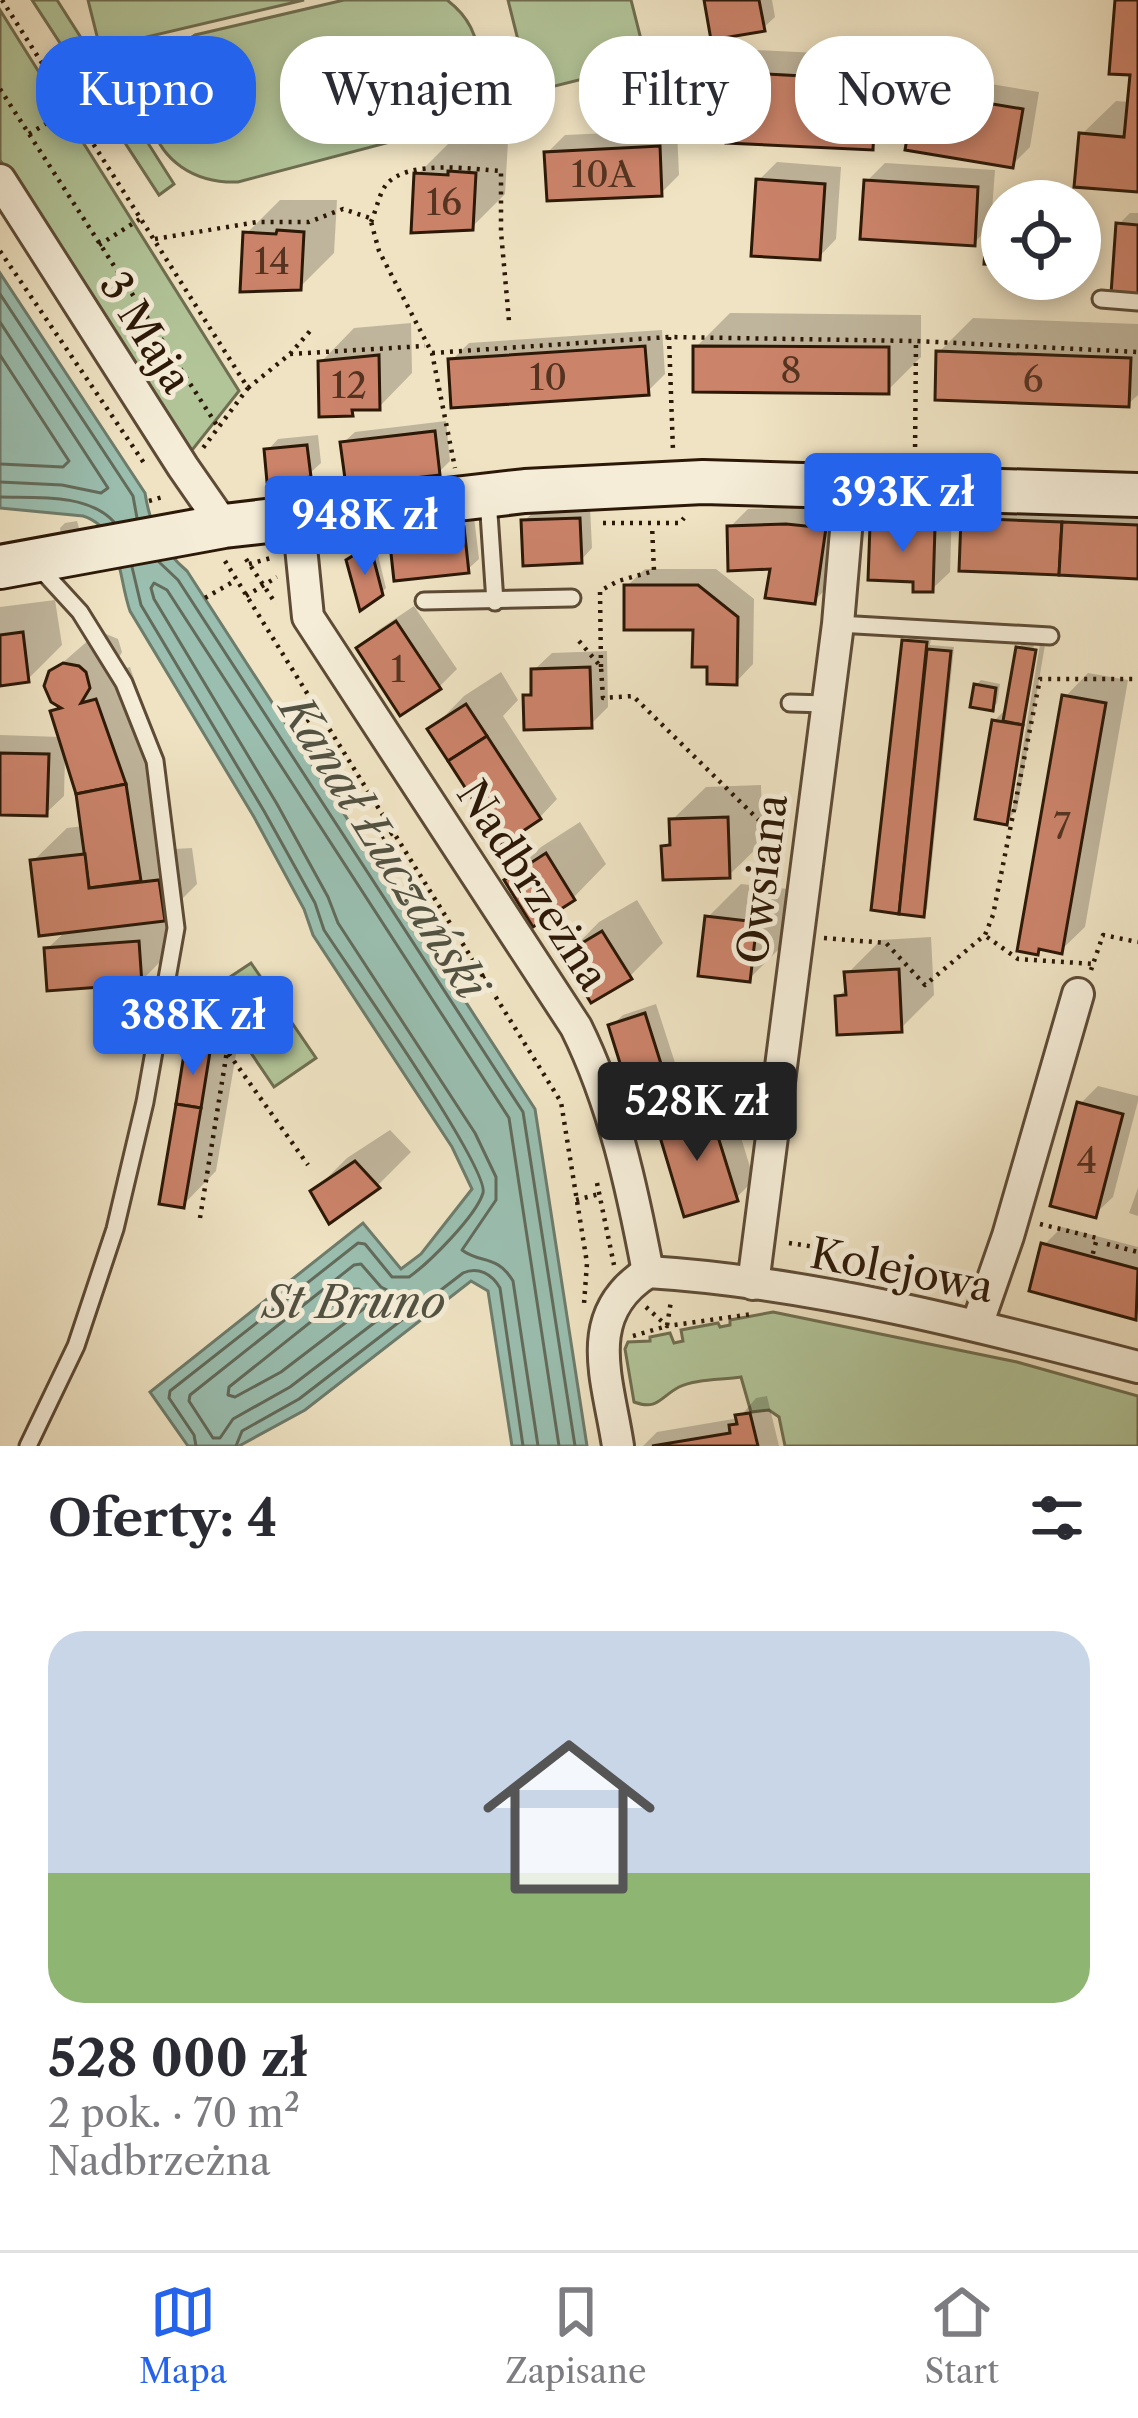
<!DOCTYPE html>
<html lang="pl">
<head>
<meta charset="utf-8">
<style>
  :root { --surface:#fff; --page:#f2f2f3; --text:#2b2b33; --muted:#7c7c81; --line:#e1e1e2; --accent:#2563eb }
  body { margin:0; font-family:"Libre Caslon Text",serif; background:var(--page); color:var(--text); height:100vh; display:flex; flex-direction:column; font-size:45px; white-space:nowrap }
  * { box-sizing:border-box; margin:0 }
  p { font-size:39px; color:var(--muted) }
  .icon { flex:none; width:66px; height:66px; fill:none; stroke:currentColor; stroke-width:2; stroke-linecap:round; stroke-linejoin:round }
  .map { position:relative; height:1446px; overflow:hidden }
  .side { display:flex; flex-direction:column; background:var(--surface); flex:1 }
  .side>* { flex:none }
  .guide { position:absolute; left:36px; top:36px; width:1068px; height:108px; display:flex; gap:24px }
  .buttons { position:absolute; left:981px; top:180px; display:grid; gap:24px }
  .buttons a { display:grid; place-items:center; width:120px; height:120px; border-radius:50%; background:var(--surface); box-shadow:0 6px 18px #0003; font-size:60px }
  .price { position:absolute; translate:-50% -102px; padding:0 27px; border-radius:12px; background:var(--accent); color:#fff; font-size:39px; line-height:78px; filter:drop-shadow(0 3px 6px #0008) }
  .price::after { content:''; position:absolute; left:50%; top:72px; width:36px; height:27px; margin-left:-18px; background:inherit; clip-path:polygon(0 0,100% 0,50% 100%) }
  .price.selected { background:#222; color:#fff }
  ul { padding:0; list-style:none }
  li { display:grid; align-content:center; gap:24px; height:636px; padding:0 48px }
  li+li { border-top:3px solid var(--line) }
  li span { display:grid; place-items:center; height:372px; border-radius:36px; color:#555 }
  li>.icon { margin-inline-start:auto }
  span .icon { width:216px; height:216px; fill:#fffc; stroke-width:1 }
  li b { font-size:51px }
  h2 { display:flex; justify-content:space-between; align-items:center; height:144px; padding:0 48px; font-size:51px }
  .chip { padding:0 42px; border-radius:48px; background:var(--surface); box-shadow:0 6px 18px #0003; font-size:42px; line-height:108px }
  .chip.selected { background:var(--accent); color:#fff }
  .dock { display:flex; justify-content:space-around; align-items:center; height:168px; border-top:3px solid var(--line); background:var(--surface); font-size:33px; color:var(--muted) }
  .dock a { display:grid; justify-items:center; gap:6px }
  .dock .selected { color:var(--accent) }
  .map>svg:first-child { display:block }
</style>
</head>
<body>
<div class="map">
<svg width="1138" height="1446" viewBox="0 0 1138 1446">
  <rect width="100%" height="100%" fill="#efe3c3"/>
  <filter id="stains"><feTurbulence type="fractalNoise" baseFrequency=".00167" numOctaves="4"/><feColorMatrix values="0 0 0 0 .2 0 0 0 0 .09 0 0 0 0 .02 0 0 0 .5 -.17"/></filter>
  <radialGradient id="worn" r=".72"><stop offset=".6" stop-color="#630" stop-opacity="0"/><stop offset="1" stop-color="#630" stop-opacity=".3"/></radialGradient>
  <g fill="#b2c599" stroke="#6f6e50" stroke-width="3">
    <polygon points="32,0 57,0 174,184 159,195"/>
    <polygon points="88,0 304,0 100,48"/>
    <path d="M344,0H447C491,33 485,89 451,126L238,182C146,185 117,82 195,35Z"/>
    <polygon points="508,0 631,0 647,63 531,92"/>
    <polygon points="0,10 239,391 189,454 0,160"/>
    <polygon points="251,963 316,1058 274,1087 209,991"/>
    <path d="M773,1312L1017,1362L1138,1396V1446H785L779,1417L769,1410L751,1412L741,1377C723,1380 695,1379 679,1387C660,1397 658,1411 634,1402L625,1349L628,1342L650,1341V1337L670,1333L674,1343L683,1341L681,1330L718,1323L720,1327L730,1325V1320Z"/>
  </g>
  <path fill="#9abeaf" stroke="#6e7c6c" stroke-width="3" d="M0,273L145,493C150,525 161,549 187,571L535,1109L587,1446H512L488,1291L471,1281L305,1410L239,1446H188L150,1392L363,1223L401,1269L421,1254L472,1189L452,1147L313,935L304,909L254,817L130,611C118,578 122,528 83,516L0,508Z"/>
  <g fill="#0003">
    <polygon points="707,0 772,0 775,17 763,28"/>
    <polygon points="1118,0 1138,0 1138,189 1082,134 1116,101 1130,102 1133,73"/>
    <polygon points="755,50 899,57 896,123 872,147 732,74"/>
    <polygon points="936,75 1039,92 1030,147 1012,165 918,93"/>
    <polygon points="677,130 679,175 661,193 547,153 565,135"/>
    <polygon points="451,141 508,141 505,194 472,227 417,175"/>
    <polygon points="777,162 841,167 836,239 819,257 759,180"/>
    <polygon points="885,163 995,170 991,224 1002,215 1002,262 989,227 974,243 867,181"/>
    <polygon points="280,200 337,200 334,253 300,287 246,234"/>
    <polygon points="1130,213 1138,213 1138,294 1119,224"/>
    <polygon points="730,313 921,315 921,357 887,391 696,347"/>
    <polygon points="973,318 1138,324 1138,395 1128,404 939,352"/>
    <polygon points="411,323 412,373 379,407 358,407 351,414 321,362 354,328"/>
    <polygon points="662,330 665,374 647,392 451,361 469,343"/>
    <polygon points="446,421 450,461 439,472 343,443 355,432"/>
    <polygon points="318,435 321,463 309,474 267,451 278,439"/>
    <polygon points="997,485 1138,508 1138,576 964,519"/>
    <polygon points="590,507 592,548 581,560 524,521 536,510"/>
    <polygon points="805,507 842,511 832,583 814,601 730,527 748,509"/>
    <polygon points="891,508 952,510 950,572 932,589 916,579 873,526"/>
    <polygon points="474,517 479,559 467,570 392,536 404,524"/>
    <polygon points="77,521 79,528 74,533 61,535 60,528 65,523"/>
    <polygon points="375,543 386,588 381,593 355,556"/>
    <polygon points="645,569 716,569 754,599 753,664 736,682 710,664 696,627 627,586"/>
    <polygon points="55,600 62,645 28,679 0,682 0,607"/>
    <polygon points="414,606 457,669 439,687 359,649 377,631"/>
    <polygon points="99,631 118,639 122,652 111,672 130,667 158,749 174,849 192,848 197,884 172,909 175,947 141,981 47,949 67,930 33,861 67,828 84,826 79,794 65,754 64,796 46,813 0,812 0,735 61,737 53,712 61,704 52,672"/>
    <polygon points="910,636 931,638 930,645 954,647 927,909 922,914 874,907 905,641"/>
    <polygon points="1030,637 1035,638 1006,812 1012,812 1041,638 1046,639 1017,810 1006,821 994,721 1006,709 1018,648"/>
    <polygon points="607,651 608,707 590,725 526,697 534,688 534,670 552,653"/>
    <polygon points="501,672 518,700 503,716 557,799 540,817 431,730 464,696"/>
    <polygon points="1088,673 1128,680 1085,927 1061,950 1042,947 1037,952 1065,697"/>
    <polygon points="981,680 1000,684 997,703 992,708 976,685"/>
    <polygon points="761,785 763,842 729,875 664,847 673,839 672,820 706,787"/>
    <polygon points="580,822 606,864 573,898 507,880 541,847"/>
    <polygon points="741,884 789,889 782,946 749,979 708,917"/>
    <polygon points="637,900 663,943 630,976 566,956 599,922"/>
    <polygon points="931,937 934,995 900,1029 838,997 848,987 848,973 881,940"/>
    <polygon points="656,1004 678,1072 667,1083 611,1026 623,1015"/>
    <polygon points="222,1016 242,1019 216,1171 183,1205 188,1050"/>
    <polygon points="1098,1086 1138,1096 1138,1101 1113,1197 1095,1214 1080,1104"/>
    <polygon points="728,1095 754,1180 736,1198 660,1128 678,1110"/>
    <polygon points="390,1130 411,1152 378,1185 330,1219 313,1192 347,1158"/>
    <polygon points="1138,1188 1138,1216 1129,1213"/>
    <polygon points="1062,1227 1138,1247 1138,1313 1135,1316 1044,1245"/>
    <polygon points="767,1396 779,1446 643,1446 657,1432 739,1418 756,1398"/>
  </g>
  <g fill="none" stroke-linecap="round" stroke-linejoin="round">
    <g stroke="#636b5b" stroke-width="3">
      <polyline points="0,294 133,496 137,518"/>
      <polyline points="0,322 108,488 101,493 62,485 0,482"/>
      <polyline points="0,355 69,461 63,467 0,464"/>
      <path d="M0,497C35,498 88,493 114,522"/>
      <polyline points="159,562 178,580 523,1112 575,1446"/>
      <path d="M132,567L141,605L264,811L315,903L324,930C346,964 490,1169 483,1193C476,1216 429,1263 409,1277H392L365,1244L358,1243L170,1391L169,1398L194,1435L196,1446"/>
      <polygon points="361,1264 381,1287 399,1296 399,1304 290,1387 233,1419 220,1438 213,1438 189,1401 190,1395 354,1265"/>
      <polygon points="352,1289 359,1289 367,1299 366,1307 281,1372 235,1397 228,1395 229,1387"/>
      <path d="M236,1446L242,1431L299,1399L463,1273C478,1266 492,1274 500,1288L523,1446"/>
      <path d="M538,1446L513,1281C497,1254 480,1264 462,1250L496,1200V1177L475,1133L338,923L328,897L277,804L154,599L151,588L154,583L167,590L509,1118L559,1446"/>
    </g>
  </g>
  <g fill="#cb836a" stroke="#2c1807" stroke-width="3">
    <polygon points="704,0 759,0 765,31 711,40"/>
    <polygon points="1115,0 1138,0 1138,192 1074,187 1079,133 1124,137 1130,75 1109,74"/>
    <polygon points="729,72 876,80 873,150 726,143"/>
    <polygon points="915,91 1023,109 1013,168 905,150"/>
    <polygon points="660,146 662,196 547,201 544,152"/>
    <polygon points="448,171 476,173 473,230 411,233 414,173 448,175"/>
    <polygon points="756,179 825,184 820,260 751,256"/>
    <polygon points="864,180 978,187 975,246 860,239"/>
    <polygon points="1116,223 1138,225 1138,297 1111,294"/>
    <polygon points="987,225 1002,226 1002,265 984,264"/>
    <polygon points="277,230 304,232 301,290 240,292 243,232 276,234"/>
    <polygon points="645,346 649,395 451,408 448,359"/>
    <polygon points="693,346 889,347 889,394 693,392"/>
    <polygon points="936,351 1131,358 1129,407 935,400"/>
    <polygon points="379,355 380,410 352,410 353,416 319,417 318,361"/>
    <polygon points="435,431 440,475 346,486 340,442"/>
    <polygon points="307,445 311,477 267,482 264,449"/>
    <polygon points="580,518 582,563 523,566 521,520"/>
    <polygon points="961,518 1062,522 1059,575 959,571"/>
    <polygon points="1062,522 1138,525 1138,579 1059,575"/>
    <polygon points="786,524 826,528 815,604 765,598 770,569 728,571 727,526"/>
    <polygon points="870,525 935,527 933,592 913,592 913,582 868,580"/>
    <polygon points="464,527 469,573 394,581 389,535"/>
    <polygon points="370,545 383,595 360,611 346,560"/>
    <polygon points="624,585 698,585 738,617 737,685 707,684 707,667 692,667 693,630 624,630"/>
    <polygon points="396,621 441,689 400,716 356,648"/>
    <polygon points="23,632 29,682 0,686 0,635"/>
    <polygon points="902,640 927,642 899,914 871,910"/>
    <polygon points="1016,647 1036,650 1023,725 1003,721"/>
    <polygon points="927,649 951,651 924,917 899,914"/>
    <polygon points="63,663 79,666 86,672 90,688 81,703 96,699 126,784 76,794 50,711 61,708 51,702 44,686 49,671"/>
    <polygon points="590,667 592,728 524,730 523,695 531,695 531,669"/>
    <polygon points="974,684 996,688 993,711 970,707"/>
    <polygon points="1062,695 1106,703 1062,954 1039,949 1038,955 1017,951"/>
    <polygon points="466,704 487,736 448,761 427,729"/>
    <polygon points="992,720 1023,725 1007,825 975,819"/>
    <polygon points="487,736 541,819 502,845 448,761"/>
    <polygon points="0,753 49,754 47,816 0,815"/>
    <polygon points="126,784 141,881 89,888 76,794"/>
    <polygon points="728,817 730,878 663,880 661,846 670,845 669,819"/>
    <polygon points="546,853 575,900 533,927 504,880"/>
    <polygon points="85,854 89,888 159,880 165,921 39,936 30,860"/>
    <polygon points="705,916 757,922 750,982 698,976"/>
    <polygon points="602,931 632,979 591,1003 562,955"/>
    <polygon points="139,941 142,984 47,991 44,948"/>
    <polygon points="899,969 902,1032 837,1035 835,996 846,995 844,972"/>
    <polygon points="645,1013 668,1086 631,1098 608,1025"/>
    <polygon points="185,1048 210,1052 201,1108 176,1104"/>
    <polygon points="1077,1102 1123,1114 1096,1218 1050,1206"/>
    <polygon points="176,1104 201,1108 184,1208 159,1204"/>
    <polygon points="710,1111 738,1201 684,1217 657,1127"/>
    <polygon points="355,1161 380,1188 329,1224 310,1191"/>
    <polygon points="1041,1243 1138,1269 1136,1320 1029,1291"/>
    <polygon points="750,1413 758,1446 652,1446 730,1433 729,1425 737,1424 735,1415"/>
  </g>
  <g fill="none" stroke-linecap="round" stroke-linejoin="round">
    <defs>
      <g id="lane">
        <polyline points="1101,299 1138,302"/>
        <polyline points="488,499 495,602"/>
        <polyline points="424,601 572,598"/>
        <polyline points="838,624 1050,636"/>
        <polyline points="790,703 827,704"/>
        <polyline points="28,1446 76,1346 115,1229 145,1102 176,928 155,761 124,683 80,612 47,576 43,563"/>
      </g>
      <g id="street">
        <polyline points="0,180 183,467 224,526"/>
        <path d="M298,517L308,617L576,1027C614,1104 632,1188 648,1272"/>
        <path d="M648,1272C810,1282 981,1326 1138,1367"/>
        <polyline points="753,1284 838,624 850,484"/>
        <polyline points="977,1325 1008,1236 1078,994"/>
        <path d="M618,1446C608,1379 580,1315 648,1272"/>
      </g>
      <polyline id="secondary" points="0,567 224,526 525,491 703,482 1138,495"/>
    </defs>
    <use href="#lane" stroke="#5d4b36" stroke-width="21"/>
    <use href="#street" stroke="#5d4b36" stroke-width="36"/>
    <use href="#secondary" stroke="#2c1807" stroke-width="48"/>
    <g stroke="#2c1807" stroke-width="4.5" stroke-dasharray="3 6" stroke-linecap="butt">
      <polyline points="2,0 248,388 203,448"/>
      <polyline points="0,89 218,427"/>
      <polyline points="29,134 70,109"/>
      <path d="M371,222C376,211 379,194 386,185C407,159 471,169 501,171V232L509,321"/>
      <polyline points="155,239 257,222 309,222 343,209 370,218 379,251 432,353 455,468"/>
      <polyline points="99,245 140,219"/>
      <polyline points="0,251 144,463"/>
      <polyline points="669,337 673,451"/>
      <polyline points="432,353 669,337 916,341 1138,352"/>
      <polyline points="290,354 425,346"/>
      <polyline points="248,388 290,354 310,331"/>
      <polyline points="915,456 916,341"/>
      <polyline points="149,501 166,496"/>
      <polyline points="603,523 680,523 684,518"/>
      <polyline points="246,559 276,604"/>
      <polyline points="225,561 561,1102 587,1263 584,1304"/>
      <polyline points="249,564 271,558"/>
      <polyline points="246,596 277,577"/>
      <polyline points="205,598 236,580"/>
      <polyline points="579,641 601,667 603,698 633,696 781,842"/>
      <polyline points="601,667 600,591 618,581 654,571 652,525"/>
      <polyline points="291,731 318,714"/>
      <polyline points="367,849 394,832"/>
      <polyline points="987,937 1018,959 1094,964"/>
      <polyline points="824,938 886,943 925,985 985,935 993,915 1040,679 1138,679"/>
      <polyline points="1091,970 1103,935 1138,942"/>
      <polyline points="460,992 485,976"/>
      <polyline points="187,995 308,1165"/>
      <polyline points="597,1183 614,1265"/>
      <polyline points="576,1200 599,1194"/>
      <polyline points="200,1218 227,1051"/>
      <polyline points="1040,1224 1097,1238 1092,1257"/>
      <polyline points="789,1243 829,1249"/>
      <polyline points="1107,1244 1138,1252"/>
      <polyline points="646,1307 667,1326 752,1314"/>
      <polyline points="633,1336 667,1326 671,1301"/>
    </g>
    <use href="#lane" stroke="#f5edd8" stroke-width="15"/>
    <use href="#street" stroke="#f5edd8" stroke-width="30"/>
    <use href="#secondary" stroke="#f5edd8" stroke-width="42"/>
  </g>
  <g text-anchor="middle" dominant-baseline="central" stroke-width="10" stroke-linejoin="round" paint-order="stroke">
    <g font-size="36" fill="#543320">
      <text x="603" y="174">10A</text>
      <text x="444" y="202">16</text>
      <text x="272" y="261">14</text>
      <text x="791" y="370">8</text>
      <text x="548" y="377">10</text>
      <text x="1033" y="379">6</text>
      <text x="349" y="385">12</text>
      <text x="398" y="669">1</text>
      <text x="1062" y="826">7</text>
      <text x="1087" y="1160">4</text>
    </g>
    <g font-size="42" fill="#2c1807" stroke="#f5edd8">
      <text transform="translate(146 332) rotate(58)">3 Maja</text>
      <text transform="translate(762 879) rotate(-83)">Owsiana</text>
      <text transform="translate(533 885) rotate(57)">Nadbrzeżna</text>
      <text transform="translate(902 1270) rotate(11)">Kolejowa</text>
    </g>
    <g font-size="45" font-style="italic" fill="#525242" stroke="#f5edd8">
      <text transform="translate(384 847) rotate(58)">Kanał Łuczański</text>
      <text x="354" y="1302">St Bruno</text>
    </g>
  </g>
  <rect width="100%" height="100%" filter="url(#stains)"/>
  <rect width="100%" height="100%" fill="url(#worn)"/>
</svg>
<div class="buttons">
<a><svg class="icon" aria-label="locate" viewBox="0 0 24 24"><circle cx="12" cy="12" r="6"/><path d="M12 2v4M12 18v4M2 12h4M18 12h4"/></svg></a>
</div>
<b class="price" style="left:903px;top:555px">393K zł</b>
<b class="price" style="left:365px;top:578px">948K zł</b>
<b class="price" style="left:193px;top:1078px">388K zł</b>
<b class="price selected" style="left:697px;top:1164px">528K zł</b>
<div class="guide">
<a class="chip selected">Kupno</a>
<a class="chip">Wynajem</a>
<a class="chip">Filtry</a>
<a class="chip">Nowe</a>
</div>
</div>
<section class="side">
<h2>Oferty: 4<svg class="icon" aria-label="filters" viewBox="0 0 24 24"><path d="M4 7h16M4 17h16"/><circle cx="9" cy="7" r="2"/><circle cx="15" cy="17" r="2"/></svg></h2>
<ul>
<li><span style="background:linear-gradient(#c9d6e8 65%,#8fb573 0)"><svg class="icon" aria-label="home" viewBox="0 0 24 24"><path d="M3 11l9-7 9 7M6 9v11h12V9"/></svg></span><div><b>528 000 zł</b><p>2 pok. · 70 m²</p><p>Nadbrzeżna</p></div></li>
</ul>
</section>
<nav class="dock">
<a class="selected"><svg class="icon" aria-label="map" viewBox="0 0 24 24"><path d="M3 6l6-2 6 2 6-2v14l-6 2-6-2-6 2zM9 4v14M15 6v14"/></svg>Mapa</a>
<a><svg class="icon" aria-label="saved" viewBox="0 0 24 24"><path d="M7 4h10v16l-5-4-5 4z"/></svg>Zapisane</a>
<a><svg class="icon" aria-label="home" viewBox="0 0 24 24"><path d="M3 11l9-7 9 7M6 9v11h12V9"/></svg>Start</a>
</nav>
</body>
</html>
